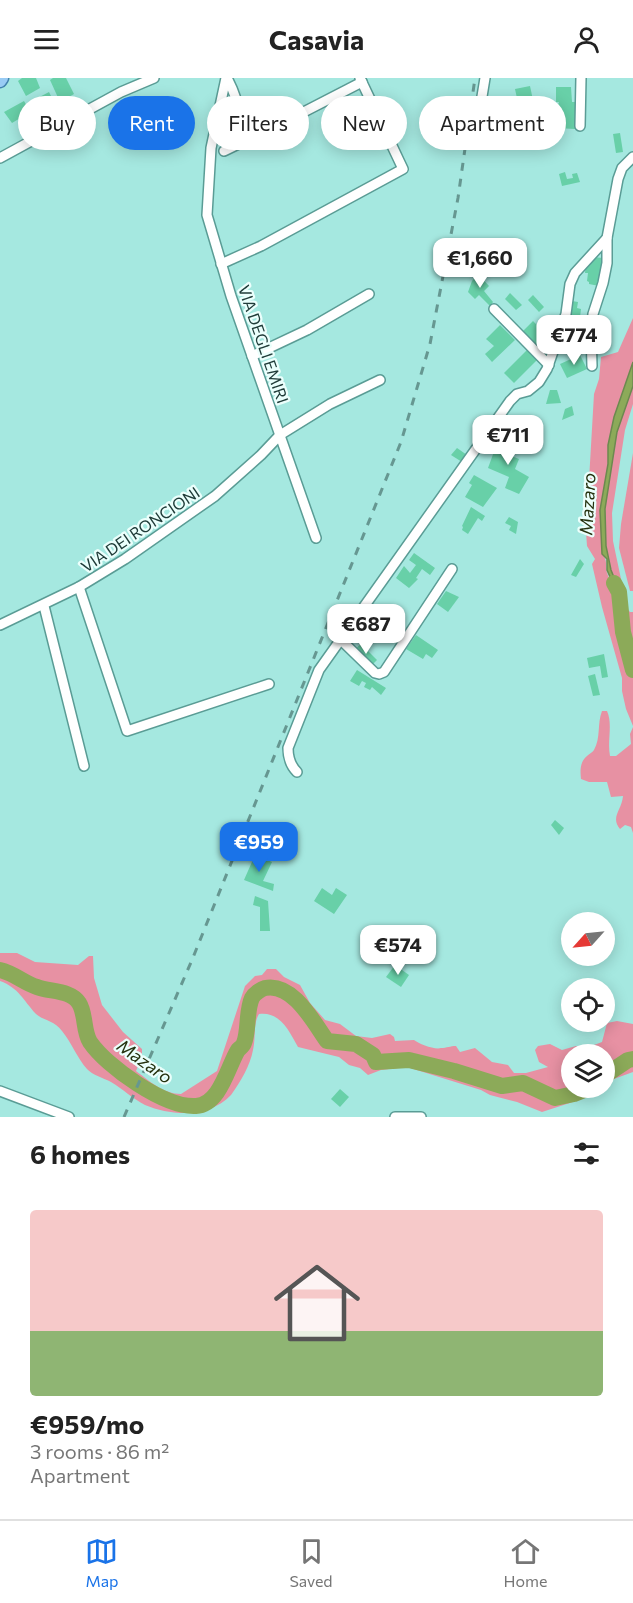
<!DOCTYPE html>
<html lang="en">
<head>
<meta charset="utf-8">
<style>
  :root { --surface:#fff; --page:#f6f6f6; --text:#222; --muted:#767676; --line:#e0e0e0; --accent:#1a73e8 }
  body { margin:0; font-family:Commissioner,sans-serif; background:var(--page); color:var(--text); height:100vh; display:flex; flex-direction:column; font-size:22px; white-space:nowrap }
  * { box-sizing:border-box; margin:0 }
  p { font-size:20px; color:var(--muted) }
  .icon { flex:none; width:33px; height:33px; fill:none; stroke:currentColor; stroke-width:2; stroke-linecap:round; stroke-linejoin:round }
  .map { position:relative; height:1039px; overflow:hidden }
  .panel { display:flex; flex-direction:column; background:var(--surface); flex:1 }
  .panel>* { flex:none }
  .banner { position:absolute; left:18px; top:18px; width:597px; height:54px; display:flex; gap:12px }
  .needle { width:39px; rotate:243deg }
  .tools { position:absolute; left:561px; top:834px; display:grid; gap:12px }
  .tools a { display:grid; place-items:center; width:54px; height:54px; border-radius:50%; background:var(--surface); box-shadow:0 3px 15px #0003; font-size:30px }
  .price { position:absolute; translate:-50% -51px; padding:0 14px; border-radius:12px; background:#fff; color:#222; font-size:20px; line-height:39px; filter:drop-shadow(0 2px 3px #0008) }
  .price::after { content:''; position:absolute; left:50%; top:36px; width:18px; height:14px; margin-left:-9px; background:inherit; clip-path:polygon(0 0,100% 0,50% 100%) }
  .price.current { background:var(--accent); color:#fff }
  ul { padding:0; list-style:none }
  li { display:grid; align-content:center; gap:12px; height:318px; padding:0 30px }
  li span { display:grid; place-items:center; height:186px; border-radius:6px; color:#555 }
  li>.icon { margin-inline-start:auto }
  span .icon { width:108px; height:108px; fill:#fffc; stroke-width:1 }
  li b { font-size:26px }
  h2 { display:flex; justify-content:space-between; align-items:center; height:72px; padding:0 30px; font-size:26px }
  .pill { padding:0 21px; border-radius:27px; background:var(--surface); box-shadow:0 3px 15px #0003; font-size:21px; line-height:54px }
  .pill.current { background:var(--accent); color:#fff }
  header { display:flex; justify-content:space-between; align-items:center; height:78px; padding:0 30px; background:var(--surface); font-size:27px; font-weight:700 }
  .tab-bar { display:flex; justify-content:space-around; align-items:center; height:84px; border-top:2px solid var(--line); background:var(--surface); font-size:16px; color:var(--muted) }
  .tab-bar a { display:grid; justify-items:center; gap:3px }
  .tab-bar .current { color:var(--accent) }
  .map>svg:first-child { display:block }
</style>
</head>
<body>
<header><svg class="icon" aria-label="menu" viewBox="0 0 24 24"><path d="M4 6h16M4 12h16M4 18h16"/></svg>Casavia<svg class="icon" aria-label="person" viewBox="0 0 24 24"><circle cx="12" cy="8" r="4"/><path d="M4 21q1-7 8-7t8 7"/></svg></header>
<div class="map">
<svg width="633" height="1039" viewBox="0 0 633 1039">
  <rect width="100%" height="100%" fill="#a5e8e0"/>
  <g fill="#e791a3">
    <path d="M633,240V284L614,339L608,367V386L600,432L602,476C608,482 605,487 607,495C610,503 616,510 615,518L620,514L611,492L606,468L605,431L617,354L633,308V326L625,352L612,435L613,463L625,520L624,527L630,534H633V648L626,631L622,613V600L602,529L592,486L595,481L587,468L586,454L594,316L599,301L601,279L618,274Z"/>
    <polygon points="633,375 633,513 630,513 619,470 621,446"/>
    <path d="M602,633H607C613,646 607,663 610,678H616L631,666L630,656L633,649V755L631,749L625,747L620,751C610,739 622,732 623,718L611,719L607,704H589L581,701C580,692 580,684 587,678C589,676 593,674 594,672C601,660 597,645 602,633Z"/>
    <path d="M0,875H17L35,884L78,887L89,878H93L94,900L102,927L123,954L142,971V979L136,993C149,1003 164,1016 181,1016L217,993L245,908L255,898L262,897L267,891H276L284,899L300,907L310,925L325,942L340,946L356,958L372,960L390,956L394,959L395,963L414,962C419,966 435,972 441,970C447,970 450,968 456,968L460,974L475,970L492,984L508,987L514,995H526L548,989L539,984L535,972L538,968L550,966L562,972L576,968L586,970L602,964L607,945L617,943L633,946V994L611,1002L605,1007L604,976H572V1010H602L582,1021L542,1034L517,1024L490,1017L481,1012L407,989L381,992L368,997L360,990L349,987L339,979L298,969C289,953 280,933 259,936C253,945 256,960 253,972C250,988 241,1003 231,1017C210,1039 174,1039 145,1027C133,1021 123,1011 111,1004C104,1000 92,997 87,991C77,980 72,965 62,953C54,942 44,943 36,936C23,922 19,910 0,903Z"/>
  </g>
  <polygon fill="#8caa59" stroke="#6c894f" stroke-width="1.5" points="633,284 633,308 617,354 605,431 606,468 611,492 620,514 619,525 615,518 616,512 607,492 607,481 602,476 600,432 608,386 608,367 614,339"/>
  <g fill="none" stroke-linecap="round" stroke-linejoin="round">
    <g stroke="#8caa59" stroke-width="16">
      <polyline points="614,505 619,514 623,554 633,592"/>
      <path d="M0,892C14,895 24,905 37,909C50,914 71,912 79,925C86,936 83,953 90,964C107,989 165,1030 196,1028C220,1027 228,988 238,972C240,970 243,968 244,965C249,953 246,933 252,920C254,916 261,911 265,910C293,904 314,945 327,963L356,966L373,977L376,984L409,982L454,993L502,1008L523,1005L555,1020L574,1016L589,1010"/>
      <polyline points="604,998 628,982 633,981"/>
    </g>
  </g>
  <g fill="#68d0a8">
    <polygon points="22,0 36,0 40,10 26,18 18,3"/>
    <polygon points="53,0 66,0 74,16 60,24 50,2"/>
    <polygon points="530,8 533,22 518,25 515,11"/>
    <polygon points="556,9 571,9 572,24 576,24 575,51 556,50 556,45 548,44 546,23 552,24 552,30 557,30 559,24 556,24"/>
    <polygon points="49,14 54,24 50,26 52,30 46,33 44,29 34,35 28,25"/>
    <polygon points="24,23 32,37 29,39 27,36 12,45 4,34"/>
    <polygon points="620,55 623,74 616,75 613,56"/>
    <polygon points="565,94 567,101 573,100 572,96 577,95 580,104 562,108 559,96"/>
    <polygon points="591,179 604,180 599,208 589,206 589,204 587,203 588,195 585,195 586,186 590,187"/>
    <polygon points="478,196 489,208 484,213 493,224 490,228 479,217 475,221 468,214 472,203"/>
    <polygon points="510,215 522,227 516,232 505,221"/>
    <polygon points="533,217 544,229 539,234 528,222"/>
    <polygon points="572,223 578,224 577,230 581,231 580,239 569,237"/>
    <polygon points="568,240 579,243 577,249 573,248 571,257 562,257"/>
    <polygon points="533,243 539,249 547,245 552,251 544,258 549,264 540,271 523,253"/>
    <polygon points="500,247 515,262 492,284 485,276 494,268 486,261"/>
    <polygon points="527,272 537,282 514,305 504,295"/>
    <polygon points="580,277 587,291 567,300 560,286"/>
    <polygon points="550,312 557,312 561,325 546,326"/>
    <polygon points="572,328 574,337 562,342 565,331"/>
    <polygon points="512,341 532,348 526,362 508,356"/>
    <polygon points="499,360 513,364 509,377 519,381 515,391 529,399 519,416 505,410 509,399 488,390"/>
    <polygon points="457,370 467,377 462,384 451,377"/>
    <polygon points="474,397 497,410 483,429 465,419 472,407 469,405"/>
    <polygon points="471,429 485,438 482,443 478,440 468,456 462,452 463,449 462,448"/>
    <polygon points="509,439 518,444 516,456 509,452 511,448 505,445"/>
    <polygon points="414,475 435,490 430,497 422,491 416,500 418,501 409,510 396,500 404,488 410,495 416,487 409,482"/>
    <polygon points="580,481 584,486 576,499 571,497"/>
    <polygon points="446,513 459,519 448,534 437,526"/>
    <polygon points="416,557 438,572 432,580 426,576 423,581 406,571"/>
    <polygon points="361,566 377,582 371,588 355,571"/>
    <polygon points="604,576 608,599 602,600 600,588 589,590 587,580"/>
    <polygon points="357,592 386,610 381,617 372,609 370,612 364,609 366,605 362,603 359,608 350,603"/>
    <polygon points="595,596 600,617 593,618 588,598"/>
    <polygon points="555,742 564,750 559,757 551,747"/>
    <polygon points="255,777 272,784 263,803 274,806 273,813 244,802"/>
    <polygon points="322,810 332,817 336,810 347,817 334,836 314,823"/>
    <polygon points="255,818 268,823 270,853 260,853 260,829 253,827"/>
    <polygon points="395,887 409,897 401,909 386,899"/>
    <polygon points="340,1011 349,1019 340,1029 331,1021"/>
  </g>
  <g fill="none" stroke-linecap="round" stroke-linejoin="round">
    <defs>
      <g id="minor">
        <polyline points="226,0 211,70 207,137 231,218 316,460"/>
        <polyline points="478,43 485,0"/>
        <polyline points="580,48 581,0"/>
        <path d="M227,70C246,50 239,22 227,0"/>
        <polyline points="224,73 294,39 362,4"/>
        <polyline points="0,80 121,14 154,0"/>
        <polyline points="221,186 261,168 403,91 360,0"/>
        <polyline points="494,231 549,287"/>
        <polyline points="252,278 307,252 369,216"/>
        <polyline points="592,288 591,254 593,236 603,205 607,185 607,160"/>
        <polyline points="79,509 127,653 269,606"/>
        <polyline points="44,528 84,688"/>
        <polyline points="0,547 79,509 125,481 215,418 261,377 280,357 330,326 380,302"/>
        <polyline points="341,562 375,595 379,596 384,594 452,491"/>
        <path d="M297,694C290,687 288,680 288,670L319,592L510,323L517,316L528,313L539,304L547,291L566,236L570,206L575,195L607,160L618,101L622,90L633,79"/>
        <polyline points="0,1013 69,1039"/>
        <polyline points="395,1039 421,1039"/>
      </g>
      <polyline id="major" points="0,3 2,0"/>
    </defs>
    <use href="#minor" stroke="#5a9c95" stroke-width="12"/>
    <use href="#major" stroke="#4282ae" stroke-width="15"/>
    <use href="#minor" stroke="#fff" stroke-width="9"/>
    <use href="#major" stroke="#99cbf4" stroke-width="12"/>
    <polyline stroke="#669791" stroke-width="3" stroke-dasharray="8 8" stroke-linecap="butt" points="124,1039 192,882 401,364 430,266 458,120 475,0"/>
  </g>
  <g text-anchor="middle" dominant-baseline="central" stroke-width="4.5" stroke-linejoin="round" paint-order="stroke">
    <g font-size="16" fill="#203c39" stroke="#ebfffc">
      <text transform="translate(264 266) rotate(71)">VIA DEGLI EMIRI</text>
      <text transform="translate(140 451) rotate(-34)">VIA DEI RONCIONI</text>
    </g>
    <g font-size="18" font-style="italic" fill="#25320f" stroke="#ebfffc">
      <text transform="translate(587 426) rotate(-87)">Mazaro</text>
      <text transform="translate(145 983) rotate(35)">Mazaro</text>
    </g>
  </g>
</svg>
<div class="tools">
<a><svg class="needle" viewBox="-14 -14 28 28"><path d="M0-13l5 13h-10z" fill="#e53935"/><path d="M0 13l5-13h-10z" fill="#767676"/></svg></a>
<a><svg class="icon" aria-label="locate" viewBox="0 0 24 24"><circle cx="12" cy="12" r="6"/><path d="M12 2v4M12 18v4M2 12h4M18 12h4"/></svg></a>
<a><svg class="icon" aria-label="layers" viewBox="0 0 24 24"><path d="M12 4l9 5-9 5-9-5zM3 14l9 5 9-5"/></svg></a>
</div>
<b class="price" style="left:480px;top:211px">€1,660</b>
<b class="price" style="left:574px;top:288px">€774</b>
<b class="price" style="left:508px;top:388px">€711</b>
<b class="price" style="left:366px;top:577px">€687</b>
<b class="price current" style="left:259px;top:795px">€959</b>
<b class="price" style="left:398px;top:898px">€574</b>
<div class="banner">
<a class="pill">Buy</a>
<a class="pill current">Rent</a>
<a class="pill">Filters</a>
<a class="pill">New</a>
<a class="pill">Apartment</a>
</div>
</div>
<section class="panel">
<h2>6 homes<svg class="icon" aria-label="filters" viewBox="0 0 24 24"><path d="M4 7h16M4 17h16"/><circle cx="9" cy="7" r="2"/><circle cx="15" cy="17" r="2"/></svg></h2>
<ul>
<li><span style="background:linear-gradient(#f6c9c9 65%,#8fb573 0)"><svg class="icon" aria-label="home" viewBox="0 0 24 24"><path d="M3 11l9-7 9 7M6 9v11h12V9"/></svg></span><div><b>€959/mo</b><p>3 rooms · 86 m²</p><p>Apartment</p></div></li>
</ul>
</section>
<nav class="tab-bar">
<a class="current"><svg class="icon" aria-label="map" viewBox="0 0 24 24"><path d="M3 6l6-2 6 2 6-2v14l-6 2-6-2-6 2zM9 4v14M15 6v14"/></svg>Map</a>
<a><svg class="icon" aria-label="saved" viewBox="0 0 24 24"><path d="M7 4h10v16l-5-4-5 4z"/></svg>Saved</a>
<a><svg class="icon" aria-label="home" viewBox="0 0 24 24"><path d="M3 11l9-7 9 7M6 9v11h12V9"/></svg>Home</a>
</nav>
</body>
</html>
